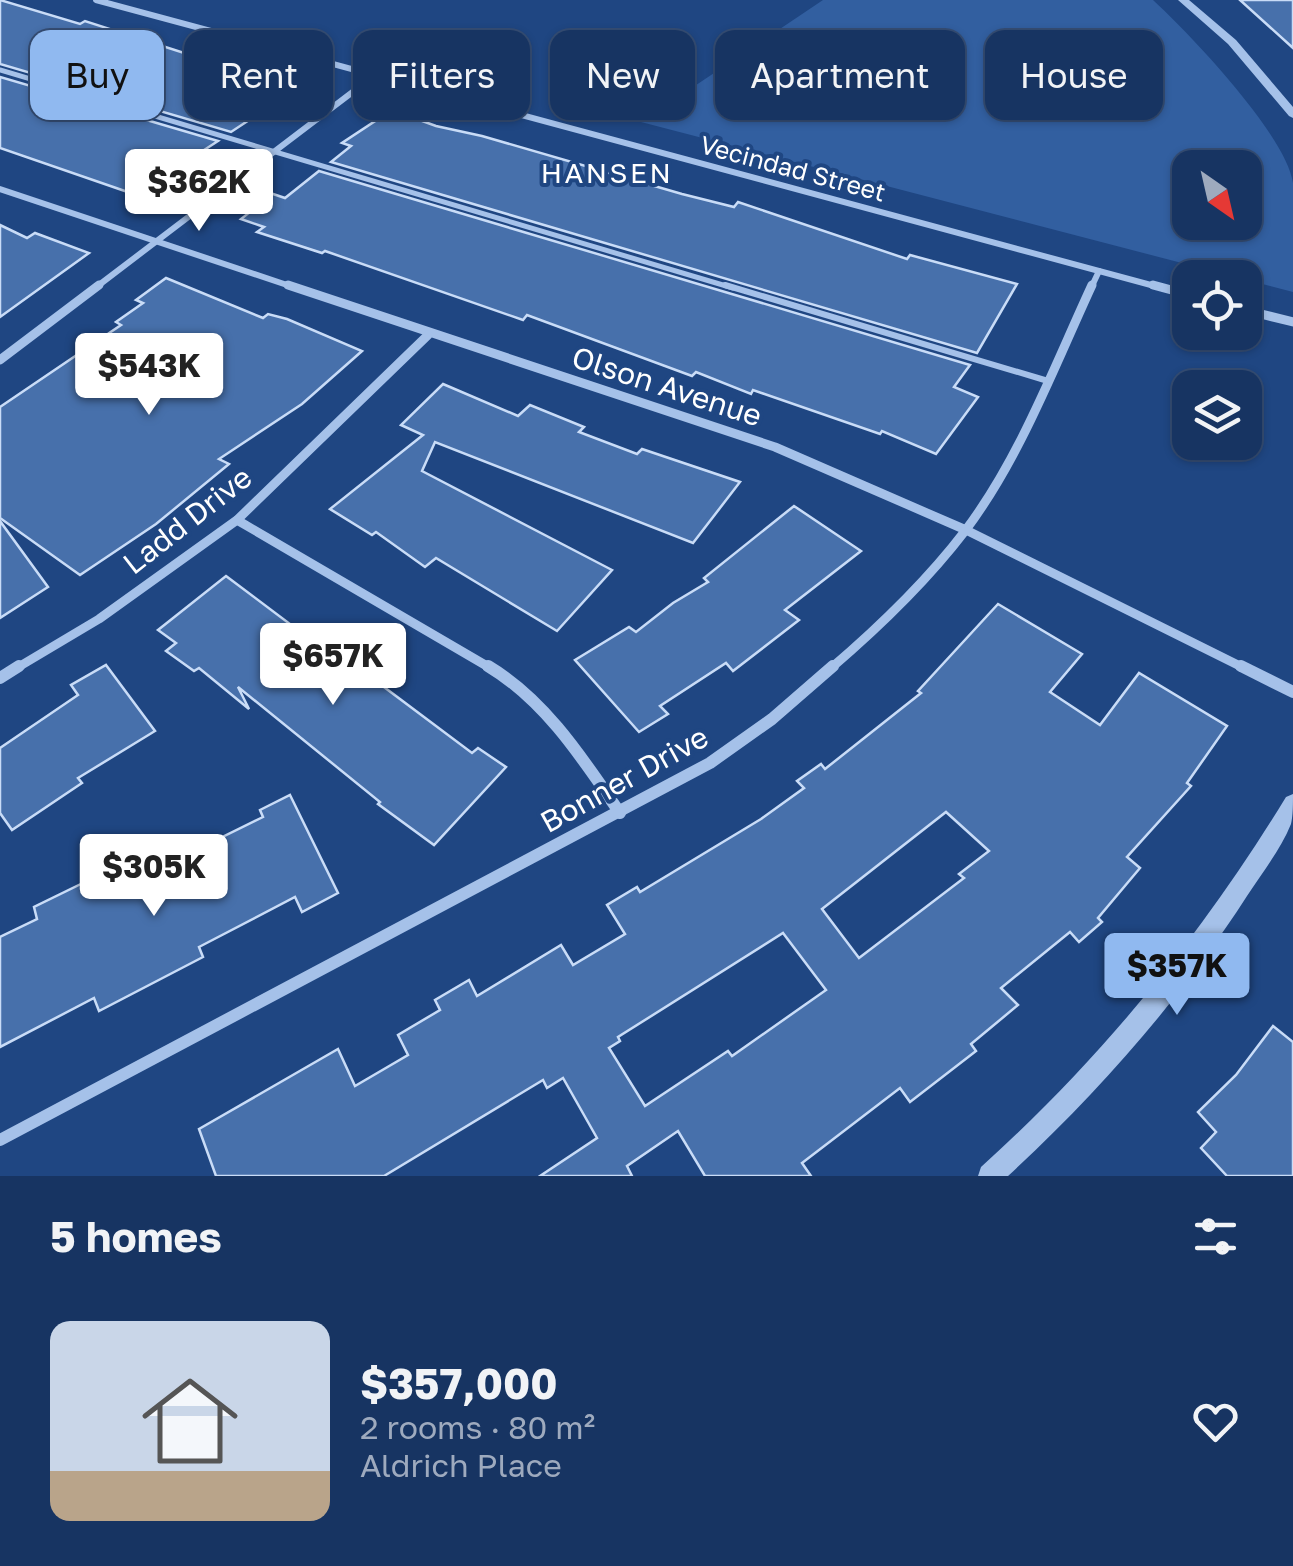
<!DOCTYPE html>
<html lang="en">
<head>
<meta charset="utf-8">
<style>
  :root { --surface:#173462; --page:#243f6b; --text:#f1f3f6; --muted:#9eaabe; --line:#364f77; --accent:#90b9f0 }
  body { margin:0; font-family:"Golos Text",sans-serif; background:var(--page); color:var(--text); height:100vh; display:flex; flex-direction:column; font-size:38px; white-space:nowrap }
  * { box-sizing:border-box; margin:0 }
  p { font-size:32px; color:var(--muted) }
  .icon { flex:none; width:55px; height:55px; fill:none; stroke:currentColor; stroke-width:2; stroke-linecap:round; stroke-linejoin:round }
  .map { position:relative; height:1176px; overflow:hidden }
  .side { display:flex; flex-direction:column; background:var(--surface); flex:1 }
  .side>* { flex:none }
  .banner { position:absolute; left:30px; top:30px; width:1235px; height:90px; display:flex; gap:20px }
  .needle { width:65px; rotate:146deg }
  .controls { position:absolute; left:1172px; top:150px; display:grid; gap:20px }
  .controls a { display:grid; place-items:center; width:90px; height:90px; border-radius:20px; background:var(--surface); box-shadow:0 2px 8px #0004,0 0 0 2px var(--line); font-size:50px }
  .price { position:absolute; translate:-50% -85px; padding:0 22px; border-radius:10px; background:#fff; color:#222; font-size:32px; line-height:65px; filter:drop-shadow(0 2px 5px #0008) }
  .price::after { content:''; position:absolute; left:50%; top:60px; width:30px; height:22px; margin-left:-15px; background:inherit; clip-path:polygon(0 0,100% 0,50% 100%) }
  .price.selected { background:var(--accent); color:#111 }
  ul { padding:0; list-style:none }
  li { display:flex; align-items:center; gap:30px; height:250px; padding:0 50px }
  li+li { border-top:2px solid var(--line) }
  li span { display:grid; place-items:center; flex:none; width:280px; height:200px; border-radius:20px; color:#555 }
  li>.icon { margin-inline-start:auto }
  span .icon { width:120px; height:120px; fill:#fffc; stroke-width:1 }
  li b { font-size:42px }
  h2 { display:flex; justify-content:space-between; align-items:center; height:120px; padding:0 50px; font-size:42px }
  .pill { padding:0 35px; border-radius:20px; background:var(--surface); box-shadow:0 2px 8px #0004,0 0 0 2px var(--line); font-size:35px; line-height:90px }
  .pill.selected { background:var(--accent); color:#111 }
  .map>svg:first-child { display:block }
</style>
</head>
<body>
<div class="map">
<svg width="1293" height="1176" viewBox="0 0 1293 1176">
  <rect width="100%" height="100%" fill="#1f4682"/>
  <path fill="#325fa0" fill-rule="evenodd" d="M823,0H1153C1190,34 1286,135 1293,183C1293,218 1293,257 1293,292L641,122ZM1190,168H1245V222H1190Z"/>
  <g fill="#4770ab" stroke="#c9dcf7" stroke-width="2.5" fill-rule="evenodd">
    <polygon points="0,0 80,24 85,21 296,89 231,132 0,64"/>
    <polygon points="1240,0 1293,0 1293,48"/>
    <polygon points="0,77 218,141 192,158 207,163 151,200 0,148"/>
    <polygon points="392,110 436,126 482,136 682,194 734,207 738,202 907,259 910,255 1017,284 977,353 331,162 351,146 342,143"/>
    <polygon points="319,171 970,365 954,387 978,397 936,454 882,431 880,434 753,390 751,394 696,372 692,376 527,315 523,320 325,251 322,253 257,232 264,227 241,219 273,194 285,198"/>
    <polygon points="0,225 27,238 35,233 89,253 0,317"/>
    <polygon points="166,278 263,318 268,314 287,319 362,351 302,404 219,459 229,464 156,524 80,575 0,518 0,407 121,325 116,322 143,303 136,300"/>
    <polygon points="443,384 518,416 530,405 584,427 579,432 637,454 642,449 740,482 693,543 435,442 422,471 612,570 557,631 436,558 425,567 376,532 372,535 330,509 423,435 401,425"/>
    <polygon points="794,506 861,551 785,610 799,620 733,671 726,663 660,706 668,714 639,732 575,660 629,627 636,632 673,603 708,582 704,578"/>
    <polygon points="0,521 48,587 0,618"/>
    <polygon points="226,576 351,670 361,660 387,677 380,684 472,753 478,748 506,767 434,845 378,804 380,802 238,687 249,709 199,668 194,671 166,651 176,643 158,630"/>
    <path d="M998,604L1082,654L1050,692L1100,725L1139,673L1227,726L1187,783L1191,786L1127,857L1140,868L1098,918L1102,922L1079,942L1070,932L1001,988L1018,1005L971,1044L976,1051L910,1102L900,1088L802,1163L811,1176H705L678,1131L627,1166L632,1176H540L597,1138L563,1078L547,1088L543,1080L384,1176H216L199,1129L338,1049L355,1086L408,1055L398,1035L440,1010L435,1000L469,980L477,996L561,945L573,965L625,934L607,905L637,887L640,892L761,819L804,788L797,781L821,764L825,769L921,693L918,691ZM946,812L989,851L959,874L964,878L859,958L822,909ZM783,933L826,990L732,1056L728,1051L645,1106L609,1048L620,1041L618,1037Z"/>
    <polygon points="106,665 155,731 78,778 82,783 12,830 0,813 0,748 78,695 71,685"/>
    <polygon points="290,795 338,893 302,912 295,897 199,947 203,957 99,1011 94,998 0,1047 0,937 37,919 34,907 83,883 86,894 205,836 208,844 263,817 260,810"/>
    <polygon points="1273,1026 1293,1042 1293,1176 1227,1176 1201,1148 1216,1132 1198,1112 1236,1075"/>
  </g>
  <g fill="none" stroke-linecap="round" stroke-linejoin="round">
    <polyline stroke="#a5c1e9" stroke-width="5" points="0,70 733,288"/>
    <polyline stroke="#a5c1e9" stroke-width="6" points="725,285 1048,381"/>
    <g stroke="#a5c1e9" stroke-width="6">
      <polyline points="96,0 1162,288"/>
      <polyline points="0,189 296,288"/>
      <polyline points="95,288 375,75"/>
      <polyline points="1091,288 1099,271"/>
    </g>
    <g stroke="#a5c1e9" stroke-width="9">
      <polyline points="288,285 775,447 966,530 1246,669"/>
      <polyline points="1153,285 1190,295"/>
      <polyline points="1245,310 1293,322"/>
      <polyline points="0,360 99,285"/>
      <polyline points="237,520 492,669"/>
      <polyline points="15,669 99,619 237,520 428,335"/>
      <path d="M830,669C878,628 926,582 965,531C1020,458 1054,367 1092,285"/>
    </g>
    <g stroke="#a5c1e9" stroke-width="12">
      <path d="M488,666C545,700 583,759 620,813"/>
      <polyline points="1241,666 1293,692"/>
      <polyline points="0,678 19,666"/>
      <polyline points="0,1140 710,763 772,719 833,666"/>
    </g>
    <g fill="#a5c1e9" fill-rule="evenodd">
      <polygon points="1178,0 1189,0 1236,40 1293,107 1293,118 1289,116 1228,44"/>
      <path d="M1293,794C1293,804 1293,816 1291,824C1281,849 1262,873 1247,896C1180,1000 1099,1092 1008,1176H978L981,1167C1102,1058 1201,936 1286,797Z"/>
    </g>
  </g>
  <g text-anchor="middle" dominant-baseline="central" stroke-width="8" stroke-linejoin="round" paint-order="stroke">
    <g font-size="25" fill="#fff" stroke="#1f4682">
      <text transform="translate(793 168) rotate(15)">Vecindad Street</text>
    </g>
    <g font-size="28" letter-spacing="2.5" fill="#fff" stroke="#1f4682">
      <text x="607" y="172">HANSEN</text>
    </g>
    <g font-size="30" fill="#fff" stroke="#1f4682">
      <text transform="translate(667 386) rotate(18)">Olson Avenue</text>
      <text transform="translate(187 520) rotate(-38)">Ladd Drive</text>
      <text transform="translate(624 779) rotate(-29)">Bonner Drive</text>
    </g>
  </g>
</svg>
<div class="controls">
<a><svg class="needle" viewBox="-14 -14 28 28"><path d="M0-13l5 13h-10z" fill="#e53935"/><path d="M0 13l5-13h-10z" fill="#9eaabe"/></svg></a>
<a><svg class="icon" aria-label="locate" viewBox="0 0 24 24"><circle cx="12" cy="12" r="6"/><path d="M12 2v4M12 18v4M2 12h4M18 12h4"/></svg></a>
<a><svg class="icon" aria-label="layers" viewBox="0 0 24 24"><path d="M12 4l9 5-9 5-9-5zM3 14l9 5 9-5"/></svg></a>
</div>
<b class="price" style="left:199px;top:234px">$362K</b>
<b class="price" style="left:149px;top:418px">$543K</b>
<b class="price" style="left:333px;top:708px">$657K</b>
<b class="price" style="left:154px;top:919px">$305K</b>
<b class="price selected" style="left:1177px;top:1018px">$357K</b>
<div class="banner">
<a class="pill selected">Buy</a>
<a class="pill">Rent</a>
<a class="pill">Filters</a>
<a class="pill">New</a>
<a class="pill">Apartment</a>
<a class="pill">House</a>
</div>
</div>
<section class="side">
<h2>5 homes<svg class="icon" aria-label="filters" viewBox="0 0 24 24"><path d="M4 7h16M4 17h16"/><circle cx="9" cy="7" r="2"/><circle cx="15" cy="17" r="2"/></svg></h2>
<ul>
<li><span style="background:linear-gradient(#c9d6e8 75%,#b9a48a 0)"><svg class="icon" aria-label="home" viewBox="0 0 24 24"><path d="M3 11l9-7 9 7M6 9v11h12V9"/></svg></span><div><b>$357,000</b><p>2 rooms · 80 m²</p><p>Aldrich Place</p></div><svg class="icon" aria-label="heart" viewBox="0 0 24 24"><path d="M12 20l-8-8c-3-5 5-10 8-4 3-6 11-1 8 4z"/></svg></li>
</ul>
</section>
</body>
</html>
